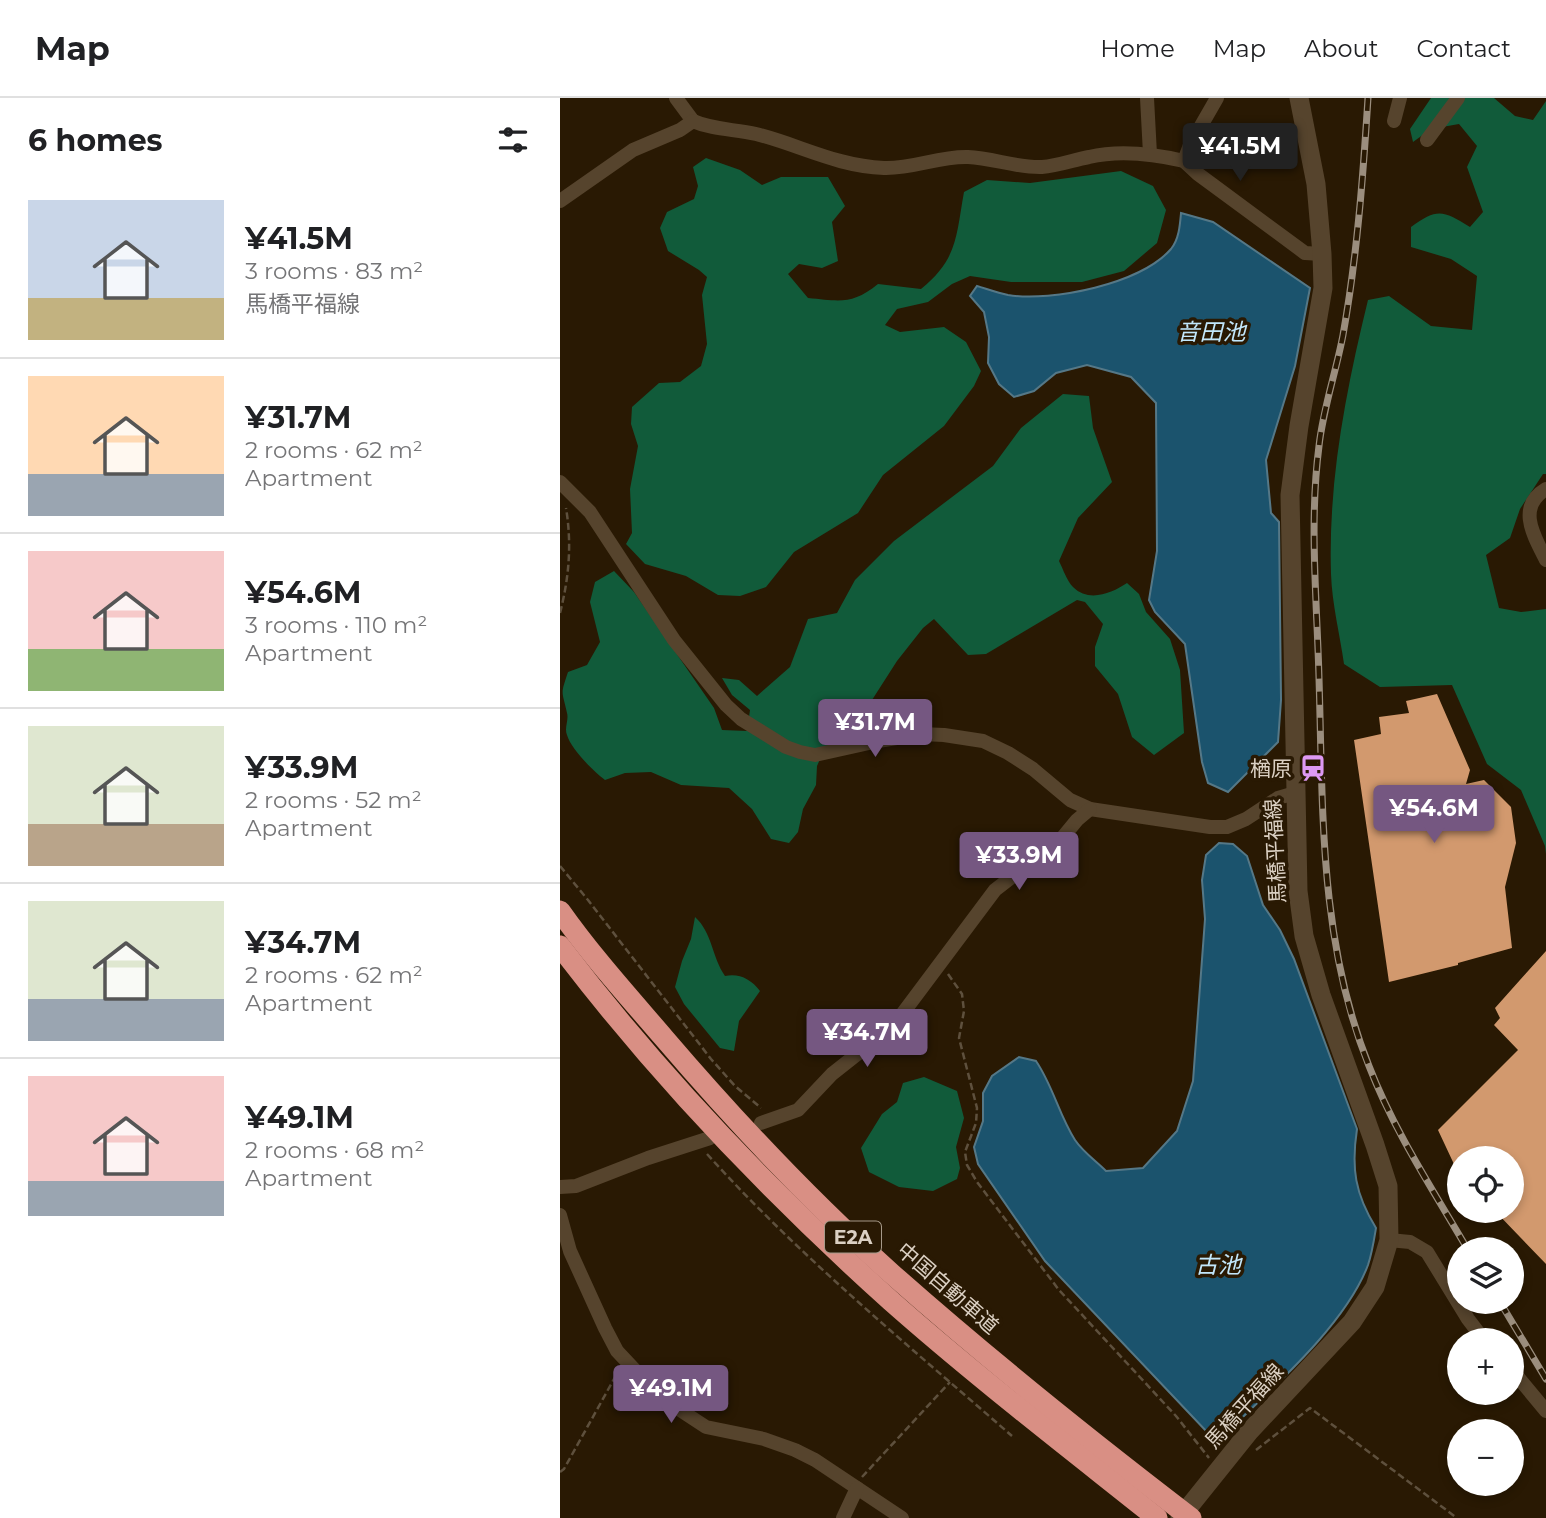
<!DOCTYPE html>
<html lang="en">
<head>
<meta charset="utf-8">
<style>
  :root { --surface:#fff; --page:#f2f2f2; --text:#202124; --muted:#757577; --line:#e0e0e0; --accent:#755781 }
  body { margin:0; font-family:Montserrat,"Noto Sans JP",sans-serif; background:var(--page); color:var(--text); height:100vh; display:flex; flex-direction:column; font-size:26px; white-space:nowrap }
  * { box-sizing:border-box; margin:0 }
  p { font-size:23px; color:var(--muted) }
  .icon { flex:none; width:38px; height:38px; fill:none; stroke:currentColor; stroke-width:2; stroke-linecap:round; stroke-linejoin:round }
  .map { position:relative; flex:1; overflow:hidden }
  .side { display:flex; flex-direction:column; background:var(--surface); width:560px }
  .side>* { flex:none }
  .controls { position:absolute; left:887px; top:1048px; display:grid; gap:14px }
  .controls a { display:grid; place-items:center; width:77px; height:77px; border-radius:50%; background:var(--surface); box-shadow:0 4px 10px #0003; font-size:35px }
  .price { position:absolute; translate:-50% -60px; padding:0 16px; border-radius:7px; background:var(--accent); color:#fff; font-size:23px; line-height:46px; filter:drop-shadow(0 2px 4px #0008) }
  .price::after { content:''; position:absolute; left:50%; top:42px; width:21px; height:16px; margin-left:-10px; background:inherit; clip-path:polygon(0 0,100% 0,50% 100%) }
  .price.on { background:#222; color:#fff }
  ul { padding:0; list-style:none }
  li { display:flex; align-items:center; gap:21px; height:175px; padding:0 28px }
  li+li { border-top:2px solid var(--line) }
  li span { display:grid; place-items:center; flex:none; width:196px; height:140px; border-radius:0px; color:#555 }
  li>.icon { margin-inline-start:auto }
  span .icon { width:84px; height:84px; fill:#fffc; stroke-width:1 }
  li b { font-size:30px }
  h2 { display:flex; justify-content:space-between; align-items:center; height:84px; padding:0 28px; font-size:30px }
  header { display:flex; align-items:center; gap:42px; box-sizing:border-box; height:98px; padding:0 35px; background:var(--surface); border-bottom:2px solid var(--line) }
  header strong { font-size:33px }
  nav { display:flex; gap:38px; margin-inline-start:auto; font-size:24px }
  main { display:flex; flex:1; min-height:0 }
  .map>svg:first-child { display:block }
</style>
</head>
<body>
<header>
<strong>Map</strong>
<nav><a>Home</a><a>Map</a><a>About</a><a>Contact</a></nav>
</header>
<main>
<section class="side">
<h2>6 homes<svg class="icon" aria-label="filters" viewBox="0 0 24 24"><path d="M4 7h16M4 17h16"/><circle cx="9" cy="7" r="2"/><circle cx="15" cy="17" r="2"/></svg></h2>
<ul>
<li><span style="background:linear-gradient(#c9d6e8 70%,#c2b280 0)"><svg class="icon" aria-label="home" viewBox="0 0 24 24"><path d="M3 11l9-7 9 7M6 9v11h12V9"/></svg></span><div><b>¥41.5M</b><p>3 rooms · 83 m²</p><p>馬橋平福線</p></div></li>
<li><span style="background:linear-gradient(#ffd9b3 70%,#9aa5b1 0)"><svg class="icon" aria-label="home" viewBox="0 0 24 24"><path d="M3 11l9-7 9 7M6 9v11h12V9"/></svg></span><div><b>¥31.7M</b><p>2 rooms · 62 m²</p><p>Apartment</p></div></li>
<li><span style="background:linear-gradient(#f6c9c9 70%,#8fb573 0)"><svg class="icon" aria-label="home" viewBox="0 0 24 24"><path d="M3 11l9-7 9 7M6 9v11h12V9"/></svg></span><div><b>¥54.6M</b><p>3 rooms · 110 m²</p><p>Apartment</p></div></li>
<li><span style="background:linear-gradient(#dfe7d0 70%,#b9a48a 0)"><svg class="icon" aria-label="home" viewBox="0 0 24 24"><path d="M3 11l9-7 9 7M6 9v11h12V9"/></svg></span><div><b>¥33.9M</b><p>2 rooms · 52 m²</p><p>Apartment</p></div></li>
<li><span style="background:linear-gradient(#dfe7d0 70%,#9aa5b1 0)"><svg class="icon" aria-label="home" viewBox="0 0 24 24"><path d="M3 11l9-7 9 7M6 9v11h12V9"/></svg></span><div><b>¥34.7M</b><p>2 rooms · 62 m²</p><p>Apartment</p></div></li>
<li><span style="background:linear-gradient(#f6c9c9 75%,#9aa5b1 0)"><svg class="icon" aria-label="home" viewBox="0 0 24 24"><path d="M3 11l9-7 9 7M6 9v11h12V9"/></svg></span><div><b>¥49.1M</b><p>2 rooms · 68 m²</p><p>Apartment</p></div></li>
</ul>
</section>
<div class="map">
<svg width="986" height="1420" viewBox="0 0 986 1420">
  <rect width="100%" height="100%" fill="#291903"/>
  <g fill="#115b3a">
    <path d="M871,0H934L955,18L973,22L986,3V376H983L960,411L950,440L926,457L939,510L961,514L986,511V756L985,748L961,692L927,666L892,587L820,589L784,566C780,537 772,506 771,476C768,383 786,292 808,202L829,198L871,228L912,232L917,178L891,161L851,149V129C877,110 883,112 910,129L923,114L907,69L917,48L899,26L871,31L853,44L850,31Z"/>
    <path d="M146,60L180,72L202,87L221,79H268L285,108L272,124L278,163L262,170L239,166L228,176L248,200C280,203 292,207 318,186L361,191C398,161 396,138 404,94L427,82L470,85L561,73L593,88L606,112L597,145L564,173L522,184H451L410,178L392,186L368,204L337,211L325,227L340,234L384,229L406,244L421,273L414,288L384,328L323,377L298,415L234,454L206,489L180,498L158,497L126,478L85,466L66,446L72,435L70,391L78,348L71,326L72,309L99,285L120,284L141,268L147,246L142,197L147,179L139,172L108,153L100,130L107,114L134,101L138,88L133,69Z"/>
    <path d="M503,296L529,298L533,330L552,384L518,420L499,463C503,471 507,483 513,489C529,505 552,495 567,485L579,496L586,514L610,541L620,572L624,635L594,657L572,639L558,596L535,568V549L543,526L525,504L517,502L426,556L408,557L374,521L363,530L337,563L312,602L301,625L289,639L264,652L257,668L256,687L243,711L238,734L229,745L211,741L192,711L169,690L121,687L91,674L65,675L45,682C33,673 11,651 7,637C4,630 9,622 7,615C2,592 0,598 8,574L27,567L40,544L30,504L35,484L54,473L74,494L154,610L162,632L187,633L190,612L172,597L162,580L179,582L197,598L230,569L248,521L277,515L295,482L334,443L433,368L461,330Z"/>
    <path d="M135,819C152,834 152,859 165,878C179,875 191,881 200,893L179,923L174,953L160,950L124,906L115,889L122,863L131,841Z"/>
    <polygon points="364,979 397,993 404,1020 396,1049 400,1070 397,1081 373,1093 339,1089 309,1074 301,1050 322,1016 337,1004 343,985"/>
  </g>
  <g fill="#1b536d" stroke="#557887" stroke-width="2">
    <path d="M621,115L653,124L750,190L735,268L706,362L711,415L719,424L721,602L718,644L668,694L648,685L642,664L625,546L595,514L589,502L597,453L596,305L571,279L527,267L496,275L474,293L454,299L439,286L428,265L429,239L424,214L410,198L417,188C427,191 438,195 448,197C492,204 581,186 611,151C619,141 620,127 621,115Z"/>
    <path d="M659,745L673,746L687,758L703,807L720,832L734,861L797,1031C791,1070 795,1096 816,1130C814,1142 812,1155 808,1167C785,1228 710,1292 663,1338L648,1335L485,1163L418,1066L414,1049L423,1023V995L432,978L459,959L476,963C493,988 499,1017 515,1042C523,1054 536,1063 546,1073L583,1070L617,1033L633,983L645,821L642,782L646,757Z"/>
  </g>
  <g fill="#d2996e">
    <polygon points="877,596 910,672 906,686 924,682 951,709 956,745 945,789 952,850 898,865 898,867 829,884 794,642 821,636 819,619 849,615 846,603"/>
    <polygon points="986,853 986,1166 935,1113 952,1113 952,1060 900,1060 900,1079 878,1032 958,952 934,927 940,920 935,910"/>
  </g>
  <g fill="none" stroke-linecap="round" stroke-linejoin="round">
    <g stroke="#5e503d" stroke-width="2.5" stroke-dasharray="7 3.5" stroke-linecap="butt">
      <path d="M0,515C9,480 12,446 6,410"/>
      <polyline points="0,768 28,802 151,961 175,988 201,1010"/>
      <polyline points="388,876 402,896 404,913 399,940 417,1010 416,1025 405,1054 407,1067 417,1084 499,1192 616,1318 649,1360"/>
      <path d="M147,1056C239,1158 348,1247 452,1338"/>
      <polyline points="696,1352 750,1310 897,1420"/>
      <polyline points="0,1374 4,1371 59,1272"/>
      <polyline points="302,1379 390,1284"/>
    </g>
    <g stroke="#56442d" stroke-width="14">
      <polyline points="116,0 133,23"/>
      <polyline points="587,0 590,56"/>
      <polyline points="657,0 630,47 624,63 638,76 745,155 762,156"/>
      <polyline points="834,23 840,0"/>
      <polyline points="867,42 898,0"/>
      <path d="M0,103L73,52L120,32L133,23C153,32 175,31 196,36C240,47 276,68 324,70C353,71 379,58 408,59C433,60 457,70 482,69C498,68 513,62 529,59C559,52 594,56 624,63"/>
      <polyline points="0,384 30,414 114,542 166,607 181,621 226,649 240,654 255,657 318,643 361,636 384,637 423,643 448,655 473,671 510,702 530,711 650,729 667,729 686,721 718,700 735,695"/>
      <path d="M986,391C956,409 974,438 986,462"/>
      <polyline points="201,1025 238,1012 272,976 334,927 435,792 503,739 517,722 530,711"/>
      <polyline points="0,1089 16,1088 88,1060 150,1040"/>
      <polyline points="0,1117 10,1153 45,1230 57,1253 88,1286 114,1308 146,1329 204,1341 235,1352 255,1362 342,1420"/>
      <polyline points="829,1142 850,1144 867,1154 908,1221 924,1242"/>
      <polyline points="952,1272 986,1313"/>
      <polyline points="283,1420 297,1390"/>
    </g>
    <polyline stroke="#56442d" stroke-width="19" points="620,1420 689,1334 792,1224 815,1189 829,1142 828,1088 815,1047 761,897 744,838 738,793 730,397 739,328 763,190 762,156 756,86 739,0"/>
    <g stroke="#d98f84" stroke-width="21">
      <path d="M0,813C31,857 68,898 104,940C175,1023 250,1103 332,1176C428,1261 529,1342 631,1420"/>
      <path d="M0,848C98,977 211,1095 331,1203C417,1279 508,1349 597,1420"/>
    </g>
    <defs>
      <g id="rail">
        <path d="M808,0C803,79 797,159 783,237C776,274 763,311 759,348C749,425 757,503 759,580C763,712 759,843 809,968C834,1033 873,1092 908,1152"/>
        <polyline points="940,1204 986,1281"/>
      </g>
    </defs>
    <use href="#rail" stroke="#9b8e7e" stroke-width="7"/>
    <use href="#rail" stroke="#291903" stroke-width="4.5" stroke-dasharray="13" stroke-linecap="butt"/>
  </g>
  <defs>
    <symbol id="station-bare" viewBox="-9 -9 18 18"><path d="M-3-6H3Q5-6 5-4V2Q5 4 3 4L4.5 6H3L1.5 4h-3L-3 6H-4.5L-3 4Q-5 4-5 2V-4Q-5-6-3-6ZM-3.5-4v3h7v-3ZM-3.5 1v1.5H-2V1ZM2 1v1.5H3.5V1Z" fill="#dd99f3" stroke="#291903" stroke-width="2.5" paint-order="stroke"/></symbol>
  </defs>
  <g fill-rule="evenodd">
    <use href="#station-bare" x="734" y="651" width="38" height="38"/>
  </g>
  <g text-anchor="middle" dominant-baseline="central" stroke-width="7" stroke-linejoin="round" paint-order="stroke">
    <rect fill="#291903" stroke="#a69989" stroke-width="2" x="265" y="1123.5" width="56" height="31" rx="5"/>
    <g font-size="19" font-weight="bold" fill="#dbd0c3">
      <text x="293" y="1139">E2A</text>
    </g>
    <g font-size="21" fill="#dbd0c3" stroke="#291903" text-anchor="end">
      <text x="732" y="670">楢原</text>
    </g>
    <g font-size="21" fill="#dbd0c3" stroke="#291903">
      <text transform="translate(715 753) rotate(-93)">馬橋平福線</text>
      <text transform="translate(388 1190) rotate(41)">中国自動車道</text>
      <text transform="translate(684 1308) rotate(-48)">馬橋平福線</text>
    </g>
    <g font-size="23" font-style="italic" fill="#c2e7fb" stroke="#291903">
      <text x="651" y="234">音田池</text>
      <text x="658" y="1167">古池</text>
    </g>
  </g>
</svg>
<div class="controls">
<a><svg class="icon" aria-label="locate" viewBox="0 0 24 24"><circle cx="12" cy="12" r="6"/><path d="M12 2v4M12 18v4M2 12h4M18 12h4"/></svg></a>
<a><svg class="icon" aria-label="layers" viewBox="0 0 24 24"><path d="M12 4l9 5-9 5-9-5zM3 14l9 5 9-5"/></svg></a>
<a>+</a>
<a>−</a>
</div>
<b class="price on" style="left:680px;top:85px">¥41.5M</b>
<b class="price" style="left:315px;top:661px">¥31.7M</b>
<b class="price" style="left:874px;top:747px">¥54.6M</b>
<b class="price" style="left:459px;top:794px">¥33.9M</b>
<b class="price" style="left:307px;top:971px">¥34.7M</b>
<b class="price" style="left:111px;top:1327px">¥49.1M</b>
</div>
</main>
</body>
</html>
